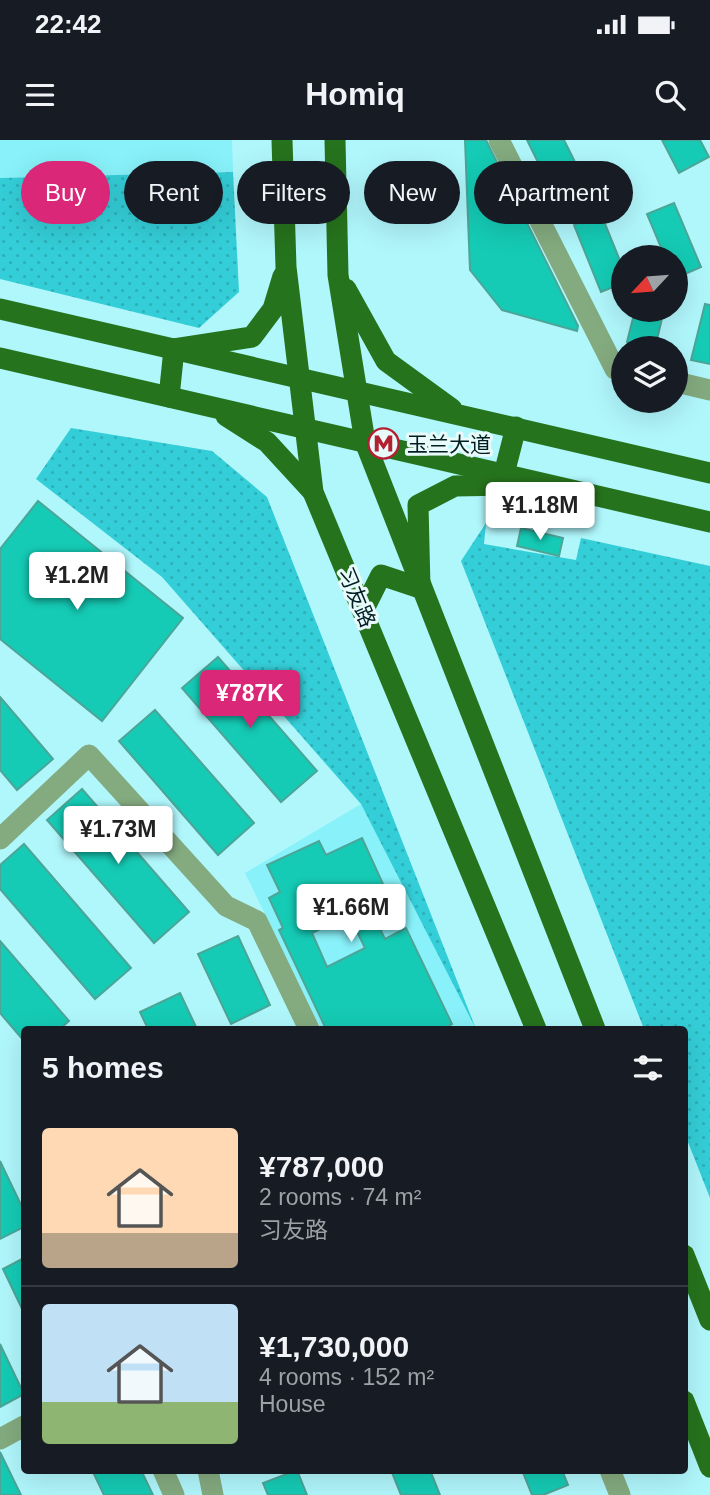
<!DOCTYPE html>
<html lang="en">
<head>
<meta charset="utf-8">
<style>
  :root { --surface:#171b24; --page:#20242c; --text:#f1f3f6; --muted:#9ea1a6; --line:#363941; --accent:#db2777 }
  body { margin:0; font-family:Helvetica,"Noto Sans SC",sans-serif; background:var(--page); color:var(--text); height:100vh; display:flex; flex-direction:column; font-size:26px; white-space:nowrap }
  * { box-sizing:border-box; margin:0 }
  p { font-size:23px; color:var(--muted) }
  .icon { flex:none; width:38px; height:38px; fill:none; stroke:currentColor; stroke-width:2; stroke-linecap:round; stroke-linejoin:round }
  .map { position:relative; flex:1; overflow:hidden }
  .side { position:absolute; left:21px; top:886px; width:667px; height:448px; display:flex; flex-direction:column; background:var(--surface); border-radius:7px; box-shadow:0 7px 28px #0002 }
  .side>* { flex:none }
  .guide { position:absolute; left:21px; top:21px; width:668px; height:63px; display:flex; gap:14px }
  .needle { width:46px; rotate:244deg }
  .controls { position:absolute; left:611px; top:105px; display:grid; gap:14px }
  .controls a { display:grid; place-items:center; width:77px; height:77px; border-radius:50%; background:var(--surface); box-shadow:0 7px 28px #0002; font-size:35px }
  .price { position:absolute; translate:-50% -60px; padding:0 16px; border-radius:7px; background:#fff; color:#222; font-size:23px; line-height:46px; filter:drop-shadow(0 2px 4px #0008) }
  .price::after { content:''; position:absolute; left:50%; top:42px; width:21px; height:16px; margin-left:-10px; background:inherit; clip-path:polygon(0 0,100% 0,50% 100%) }
  .price.on { background:var(--accent); color:#fff }
  ul { padding:0; list-style:none }
  li { display:flex; align-items:center; gap:21px; height:175px; padding:0 21px }
  li+li { border-top:2px solid var(--line) }
  li span { display:grid; place-items:center; flex:none; width:196px; height:140px; border-radius:7px; color:#555 }
  li>.icon { margin-inline-start:auto }
  span .icon { width:84px; height:84px; fill:#fffc; stroke-width:1 }
  li b { font-size:30px }
  h2 { display:flex; justify-content:space-between; align-items:center; height:84px; padding:0 21px; font-size:30px }
  .chip { padding:0 24px; border-radius:32px; background:var(--surface); box-shadow:0 7px 28px #0002; font-size:24px; line-height:63px }
  .chip.on { background:var(--accent); color:#fff }
  .status { display:flex; justify-content:space-between; align-items:center; height:49px; padding:0 35px; background:var(--surface); direction:ltr }
  .status svg { height:19px; fill:currentColor }
  header { display:flex; justify-content:space-between; align-items:center; height:91px; padding:0 21px; background:var(--surface); font-size:32px; font-weight:800 }
  .map>svg:first-child { display:block }
</style>
</head>
<body>
<div class="status"><b>22:42</b><svg viewBox="0 0 49 12"><path d="M0 12V9h3v3zM5 12V6h3v6zM10 12V3h3v9zM15 12V0h3v12zM26 1h20v11H26zM47 4h2v5h-2z"/></svg></div>
<header><svg class="icon" aria-label="menu" viewBox="0 0 24 24"><path d="M4 6h16M4 12h16M4 18h16"/></svg>Homiq<svg class="icon" aria-label="search" viewBox="0 0 24 24"><circle cx="10" cy="10" r="6"/><path d="M15 15l6 6"/></svg></header>
<div class="map">
<svg width="710" height="1355" viewBox="0 0 710 1355">
  <defs>
    <pattern id="grass-dots" width="8" height="8" patternUnits="userSpaceOnUse" patternTransform="scale(1.75)"><rect width="8" height="8" fill="#34ced8"/><path d="M2 2h.1M6 6h.1" fill="none" stroke="#2cb0b9" stroke-width="1.8" stroke-linecap="round"/></pattern>
  </defs>
  <rect width="100%" height="100%" fill="#b0f7fc"/>
  <g fill="#88f1f9">
    <polygon points="0,0 232,0 233,32 0,38"/>
    <polygon points="361,664 421,777 476,889 321,889 245,733"/>
  </g>
  <g fill="url(#grass-dots)">
    <polygon points="233,32 239,152 199,188 0,139 0,38"/>
    <polygon points="71,288 212,311 267,357 476,889 361,664 162,437 36,339"/>
    <polygon points="486,383 484,404 576,420 581,398 710,426 710,1058 684,992 684,889 644,889 461,421"/>
  </g>
  <g fill="#15cbb5" stroke="#4ca597" stroke-width="2" fill-rule="evenodd">
    <polygon points="465,0 486,0 578,186 577,191 502,170 470,130"/>
    <polygon points="527,0 564,0 584,40 554,55"/>
    <polygon points="662,0 700,0 709,17 679,33"/>
    <polygon points="674,63 701,127 676,138 676,117 665,117 647,74"/>
    <polygon points="601,74 623,128 623,143 601,152 574,85"/>
    <polygon points="705,164 710,165 710,224 691,220"/>
    <polygon points="635,170 664,170 655,208 627,202"/>
    <polygon points="38,361 183,478 102,581 0,499 0,409"/>
    <polygon points="521,388 563,398 559,416 517,406"/>
    <polygon points="218,517 317,631 281,662 182,548"/>
    <polygon points="0,557 53,619 17,650 0,630"/>
    <polygon points="155,570 254,683 218,715 119,601"/>
    <polygon points="82,649 189,772 154,803 47,680"/>
    <path d="M362,698L388,755L368,764L385,799L406,788L452,884L443,889H326L279,790L283,788L269,758L280,752L267,725L319,701L326,715ZM349,775L365,808L327,827L312,793Z"/>
    <polygon points="24,704 131,828 95,859 0,749 0,725"/>
    <polygon points="238,796 270,865 231,884 198,814"/>
    <polygon points="0,801 69,881 60,889 24,889 24,901 0,873"/>
    <polygon points="180,853 197,889 148,889 140,872"/>
    <polygon points="0,1021 24,1071 24,1087 0,1099"/>
    <polygon points="24,1118 24,1173 3,1129"/>
    <polygon points="0,1204 24,1254 0,1267"/>
    <polygon points="0,1312 21,1355 0,1355"/>
    <polygon points="92,1330 141,1330 153,1355 104,1355"/>
    <polygon points="297,1330 307,1355 268,1355 263,1343"/>
    <polygon points="391,1330 430,1330 440,1355 401,1355"/>
    <polygon points="522,1330 562,1330 568,1345 543,1355 532,1355"/>
  </g>
  <g fill="none" stroke-linecap="round" stroke-linejoin="round">
    <g stroke="#84aa7f" stroke-width="21">
      <polyline points="499,0 615,229 623,230"/>
      <polyline points="676,242 710,250"/>
      <polyline points="0,699 89,615 226,766 257,781 309,889"/>
      <polyline points="0,1299 24,1286"/>
      <polyline points="163,1330 174,1355"/>
      <polyline points="208,1330 213,1355"/>
      <polyline points="610,1330 620,1355"/>
    </g>
    <g stroke="#26731d" stroke-width="21">
      <polyline points="282,0 286,127 313,352 536,889"/>
      <polyline points="335,0 338,135 365,302 595,889"/>
      <polyline points="346,149 386,221 452,269"/>
      <polyline points="0,169 710,333"/>
      <polyline points="0,218 710,382"/>
      <polyline points="169,257 174,209 252,197 273,169 283,136"/>
      <polyline points="226,276 267,302 313,352"/>
      <polyline points="504,334 516,287"/>
      <polyline points="363,471 381,435 420,448 418,365 455,346 516,345"/>
      <polyline points="684,1115 710,1180"/>
      <polyline points="684,1261 710,1327"/>
    </g>
  </g>
  <defs>
    <symbol id="metro-ring" viewBox="-11 -11 22 22"><circle r="9.5" fill="#e9fafb" stroke="#b32131" stroke-width="1.5"/><path d="M-5.5 5V-5H-3L0 0L3-5H5.5V5H3V-.5L0 4L-3-.5V5Z" fill="#b32131"/></symbol>
  </defs>
  <g fill-rule="evenodd">
    <use href="#metro-ring" x="366" y="286" width="35" height="35"/>
  </g>
  <g text-anchor="middle" dominant-baseline="central" stroke-width="6" stroke-linejoin="round" paint-order="stroke">
    <g font-size="21" fill="#011f21" stroke="#e9fafb" text-anchor="start">
      <text x="407" y="304">玉兰大道</text>
    </g>
    <g font-size="21" fill="#011f21" stroke="#e9fafb">
      <text transform="translate(357 457) rotate(67)">习友路</text>
    </g>
  </g>
</svg>
<div class="controls">
<a><svg class="needle" viewBox="-14 -14 28 28"><path d="M0-13l5 13h-10z" fill="#e53935"/><path d="M0 13l5-13h-10z" fill="#9ea1a6"/></svg></a>
<a><svg class="icon" aria-label="layers" viewBox="0 0 24 24"><path d="M12 4l9 5-9 5-9-5zM3 14l9 5 9-5"/></svg></a>
</div>
<b class="price" style="left:540px;top:402px">¥1.18M</b>
<b class="price" style="left:77px;top:472px">¥1.2M</b>
<b class="price on" style="left:250px;top:590px">¥787K</b>
<b class="price" style="left:118px;top:726px">¥1.73M</b>
<b class="price" style="left:351px;top:804px">¥1.66M</b>
<div class="guide">
<a class="chip on">Buy</a>
<a class="chip">Rent</a>
<a class="chip">Filters</a>
<a class="chip">New</a>
<a class="chip">Apartment</a>
</div>
<section class="side">
<h2>5 homes<svg class="icon" aria-label="filters" viewBox="0 0 24 24"><path d="M4 7h16M4 17h16"/><circle cx="9" cy="7" r="2"/><circle cx="15" cy="17" r="2"/></svg></h2>
<ul>
<li><span style="background:linear-gradient(#ffd9b3 75%,#b9a48a 0)"><svg class="icon" aria-label="home" viewBox="0 0 24 24"><path d="M3 11l9-7 9 7M6 9v11h12V9"/></svg></span><div><b>¥787,000</b><p>2 rooms · 74 m²</p><p>习友路</p></div></li>
<li><span style="background:linear-gradient(#bfe0f5 70%,#8fb573 0)"><svg class="icon" aria-label="home" viewBox="0 0 24 24"><path d="M3 11l9-7 9 7M6 9v11h12V9"/></svg></span><div><b>¥1,730,000</b><p>4 rooms · 152 m²</p><p>House</p></div></li>
</ul>
</section>
</div>
</body>
</html>
